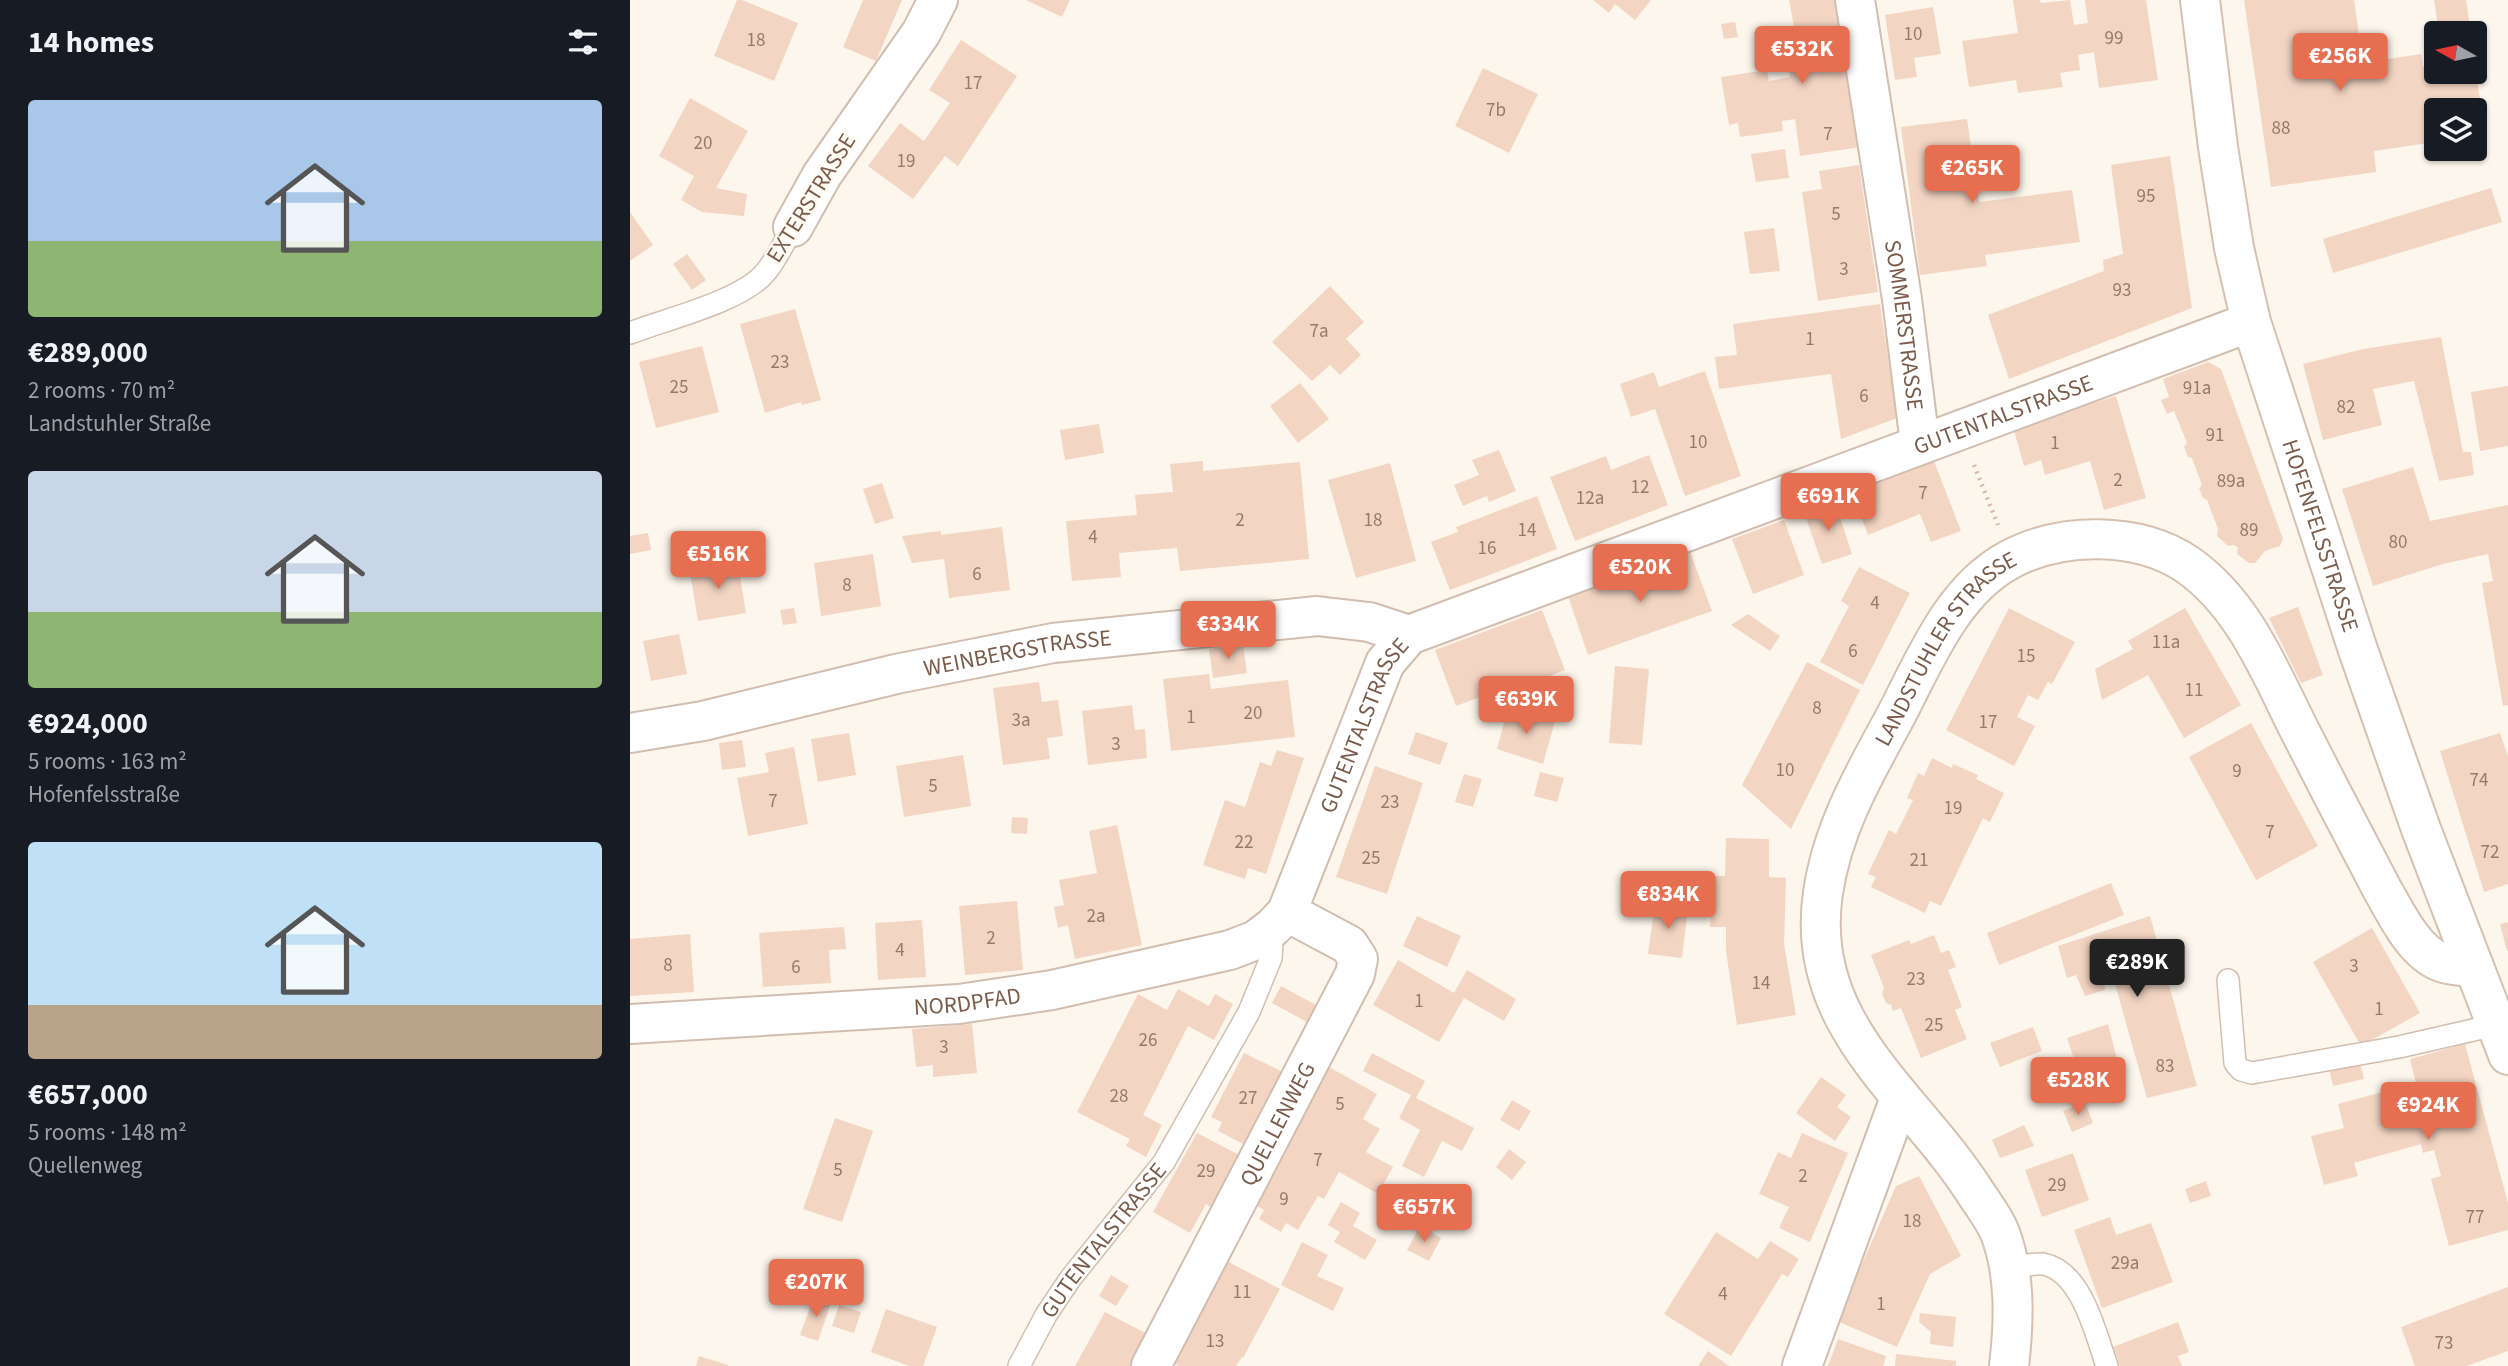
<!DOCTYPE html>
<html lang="en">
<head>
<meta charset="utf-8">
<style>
  :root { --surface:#171b24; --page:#242831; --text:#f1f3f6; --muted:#9ea1a6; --accent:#e76f51 }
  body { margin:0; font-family:"Source Sans 3",sans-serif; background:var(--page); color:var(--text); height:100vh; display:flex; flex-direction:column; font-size:26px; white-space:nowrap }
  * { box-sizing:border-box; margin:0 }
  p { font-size:23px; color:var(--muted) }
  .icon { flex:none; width:38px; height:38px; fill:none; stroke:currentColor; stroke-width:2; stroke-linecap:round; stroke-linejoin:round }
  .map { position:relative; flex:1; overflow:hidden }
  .details { display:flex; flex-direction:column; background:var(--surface); width:630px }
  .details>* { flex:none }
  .needle { width:46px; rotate:279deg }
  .buttons { position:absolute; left:1794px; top:21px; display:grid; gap:14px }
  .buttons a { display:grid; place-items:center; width:63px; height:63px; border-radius:7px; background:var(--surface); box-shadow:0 2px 5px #0004; font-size:35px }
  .price { position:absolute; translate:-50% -60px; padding:0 16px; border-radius:7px; background:var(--accent); color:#fff; font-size:23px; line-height:46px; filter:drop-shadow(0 2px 4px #0008) }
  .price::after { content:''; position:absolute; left:50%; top:42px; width:21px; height:16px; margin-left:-10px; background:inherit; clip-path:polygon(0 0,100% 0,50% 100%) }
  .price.current { background:#222; color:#fff }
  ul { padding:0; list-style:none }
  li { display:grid; align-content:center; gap:14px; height:371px; padding:0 28px }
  li span { display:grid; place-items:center; height:217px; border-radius:7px; color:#555 }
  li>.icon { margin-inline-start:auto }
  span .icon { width:126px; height:126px; fill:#fffc; stroke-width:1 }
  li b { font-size:30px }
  h2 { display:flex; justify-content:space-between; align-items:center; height:84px; padding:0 28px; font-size:30px }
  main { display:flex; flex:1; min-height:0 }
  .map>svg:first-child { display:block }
</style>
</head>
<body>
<main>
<section class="details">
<h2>14 homes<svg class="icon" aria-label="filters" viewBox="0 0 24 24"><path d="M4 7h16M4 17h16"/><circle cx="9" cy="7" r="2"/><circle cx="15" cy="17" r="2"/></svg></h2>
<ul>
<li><span style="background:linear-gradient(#a9c7e8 65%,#8fb573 0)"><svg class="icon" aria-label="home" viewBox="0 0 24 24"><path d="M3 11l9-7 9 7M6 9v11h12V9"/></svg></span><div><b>€289,000</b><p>2 rooms · 70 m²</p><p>Landstuhler Straße</p></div></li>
<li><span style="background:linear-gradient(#c9d6e8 65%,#8fb573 0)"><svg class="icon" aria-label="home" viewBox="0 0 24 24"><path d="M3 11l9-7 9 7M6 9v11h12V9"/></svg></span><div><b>€924,000</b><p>5 rooms · 163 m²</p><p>Hofenfelsstraße</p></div></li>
<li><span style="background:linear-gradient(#bfe0f5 75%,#b9a48a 0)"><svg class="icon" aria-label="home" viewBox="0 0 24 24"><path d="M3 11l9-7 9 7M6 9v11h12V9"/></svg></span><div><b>€657,000</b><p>5 rooms · 148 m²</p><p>Quellenweg</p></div></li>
</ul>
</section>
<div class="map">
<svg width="1878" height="1366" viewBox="0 0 1878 1366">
  <rect width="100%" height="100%" fill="#fdf6ec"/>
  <g fill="#f3d5c3">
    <polygon points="107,0 112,0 168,23 144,81 84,56"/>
    <polygon points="233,0 272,0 246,61 213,47"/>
    <polygon points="396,0 440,0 432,17"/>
    <polygon points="963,0 1021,0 1005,20 985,4 979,13"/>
    <polygon points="1159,0 1207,0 1231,147 1170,156 1165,119 1152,121 1153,131 1110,137 1108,123 1099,125 1091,77 1137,70 1139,81 1160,77 1152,29 1164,27"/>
    <polygon points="1383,0 1410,0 1411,3 1440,0 1444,25 1458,23 1455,0 1516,0 1528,80 1469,88 1464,52 1448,55 1450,70 1430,73 1433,87 1388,93 1386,80 1339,87 1332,41 1388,33"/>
    <polygon points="1614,0 1724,0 1733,63 1791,54 1793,67 1806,65 1806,72 1846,72 1855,135 1844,136 1844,110 1806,110 1806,142 1744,151 1746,172 1641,187"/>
    <polygon points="1804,0 1836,0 1841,33 1809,33"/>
    <polygon points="1303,7 1311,54 1284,58 1287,77 1265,80 1255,15"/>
    <polygon points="1105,22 1108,37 1094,39 1091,24"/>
    <polygon points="331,40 387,76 328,166 315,156 283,199 238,166 270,123 294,141 320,103 299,90"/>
    <polygon points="853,68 908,94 879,153 825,126"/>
    <polygon points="60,98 118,131 86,188 117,194 114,216 72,212 51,200 64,176 29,156"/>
    <polygon points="1337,119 1349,202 1442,190 1450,242 1355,255 1357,266 1290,275 1271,127"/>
    <polygon points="1155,149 1159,178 1126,182 1121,154"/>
    <polygon points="1540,156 1562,308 1379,379 1358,315 1474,271 1473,260 1493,254 1481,165"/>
    <polygon points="1229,165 1248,292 1188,301 1172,192 1192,189 1189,171"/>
    <polygon points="1861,188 1872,222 1703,273 1693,239"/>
    <polygon points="0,212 23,245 0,261"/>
    <polygon points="1144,228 1150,271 1120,274 1114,232"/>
    <polygon points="57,254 76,280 62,290 43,264"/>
    <polygon points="700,286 734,322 716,339 731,355 710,375 700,365 682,381 642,342"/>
    <polygon points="1250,304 1267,418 1211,439 1201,374 1089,389 1085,357 1107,355 1103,324"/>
    <polygon points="165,309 191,400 172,405 171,402 135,413 110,324"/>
    <polygon points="1811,337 1833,452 1841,452 1844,475 1809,481 1784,381 1743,389 1752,425 1693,440 1673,364 1733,349"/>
    <polygon points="72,346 89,412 26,428 9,362"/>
    <polygon points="1578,362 1591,369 1653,539 1650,546 1635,551 1625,563 1619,563 1607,554 1608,548 1604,545 1598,546 1587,536 1588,529 1577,500 1573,498 1569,488 1572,485 1562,458 1558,457 1554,447 1557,443 1544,411 1537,414 1531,400 1539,397 1533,379"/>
    <polygon points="1075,371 1111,476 1055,496 1025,409 1001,417 990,384 1024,372 1029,387"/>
    <polygon points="670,383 699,419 668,443 640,406"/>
    <polygon points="1878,386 1878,446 1850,451 1841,392"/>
    <polygon points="1486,396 1516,498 1474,510 1460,461 1415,475 1411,460 1394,466 1383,427"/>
    <polygon points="469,424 474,453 435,460 430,430"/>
    <polygon points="869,450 886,491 859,502 857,496 833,506 824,485 849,475 842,460"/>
    <polygon points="1019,455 1038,505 945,541 920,477 976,456 981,470"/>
    <polygon points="1302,456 1331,531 1301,542 1290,514 1238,535 1220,488"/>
    <polygon points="573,461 573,471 670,462 679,559 550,571 547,548 489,553 491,577 442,581 436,521 507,515 505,495 543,492 540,464"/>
    <polygon points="760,463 786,561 726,578 698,480"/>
    <polygon points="1783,467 1800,521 1878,505 1878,705 1873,706 1852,583 1863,581 1858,554 1813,564 1743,586 1712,489"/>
    <polygon points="252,483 264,518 245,524 233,489"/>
    <polygon points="907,496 927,549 820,590 801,542 828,532 826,527"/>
    <polygon points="1205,502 1222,554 1192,564 1174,512"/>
    <polygon points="1154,520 1174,575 1123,594 1102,539"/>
    <polygon points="372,527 380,590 319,598 314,559 282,563 272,536 311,531 311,535"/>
    <polygon points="18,533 21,550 0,554 0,536"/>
    <polygon points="1060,552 1082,611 958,655 938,596"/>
    <polygon points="243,554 251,606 191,616 184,563"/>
    <polygon points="107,559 116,613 68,621 60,572 91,566 91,562"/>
    <polygon points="1229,567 1280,593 1233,685 1190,662 1219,606 1211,601"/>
    <polygon points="1668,607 1693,675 1671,683 1639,618"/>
    <polygon points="164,608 167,623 153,625 150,610"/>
    <polygon points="1379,608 1445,642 1422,684 1418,682 1408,700 1398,695 1387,717 1405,726 1384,766 1316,730"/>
    <polygon points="1555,608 1611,705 1554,738 1518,675 1472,700 1465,669 1503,649 1498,641"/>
    <polygon points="912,610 935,670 879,692 877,687 826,706 805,650"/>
    <polygon points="1118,614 1150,636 1140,651 1101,625"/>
    <polygon points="49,634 57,674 21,681 13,641"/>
    <polygon points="613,644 617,673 583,678 579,649"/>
    <polygon points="1177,662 1230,690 1161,829 1112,785"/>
    <polygon points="985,666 1019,669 1012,745 979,743"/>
    <polygon points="579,674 581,689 658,680 665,737 541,751 533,679"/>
    <polygon points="409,682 412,702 428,700 433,736 417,738 420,759 373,765 363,688"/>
    <polygon points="502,705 505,730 515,729 517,758 458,765 452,711"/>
    <polygon points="878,708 925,721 913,764 867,749"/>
    <polygon points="1621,723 1688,846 1626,880 1559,757"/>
    <polygon points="786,732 818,743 810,765 778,754"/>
    <polygon points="219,733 226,775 188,782 181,739"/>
    <polygon points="1870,733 1878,756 1878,884 1854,892 1810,751"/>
    <polygon points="112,740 116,767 92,770 89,743"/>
    <polygon points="164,747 178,824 118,836 107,778 139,772 135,753"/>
    <polygon points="647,750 674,758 636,874 618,868 615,879 573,865 595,800 615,807 630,762 641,766"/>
    <polygon points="333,755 341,806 274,817 266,766"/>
    <polygon points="1302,758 1322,768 1323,764 1348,775 1346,779 1374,793 1360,822 1353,818 1311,906 1300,901 1295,913 1241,887 1246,877 1238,874 1259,830 1266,834 1283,800 1277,798 1288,773 1294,776"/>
    <polygon points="745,766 793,783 757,894 706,877"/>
    <polygon points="910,772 934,778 927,802 904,796"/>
    <polygon points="834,774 852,779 843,807 825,802"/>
    <polygon points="382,817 398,818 397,834 381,833"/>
    <polygon points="487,825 512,945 445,959 438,925 428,928 424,907 434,905 429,880 467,873 459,831"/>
    <polygon points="1096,838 1139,839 1139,877 1156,878 1154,944 1166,1015 1107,1025 1096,951 1096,927 1080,927 1082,876 1095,876"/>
    <polygon points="1481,883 1494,915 1369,965 1357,933"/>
    <polygon points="387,901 393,970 335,975 329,906"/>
    <polygon points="1025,904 1058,908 1052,958 1018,954"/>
    <polygon points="787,916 831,936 817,967 773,946"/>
    <polygon points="1520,916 1567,1086 1517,1098 1480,966 1472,968 1475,990 1455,996 1446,975 1437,978 1428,946"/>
    <polygon points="292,920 296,977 248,980 245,923"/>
    <polygon points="1878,922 1878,951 1877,951 1870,924"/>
    <polygon points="214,927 216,949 199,950 201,983 133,987 129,933"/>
    <polygon points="1742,928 1790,1013 1731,1046 1683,962"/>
    <polygon points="60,934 64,992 0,996 0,939"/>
    <polygon points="1304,935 1311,953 1319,950 1326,967 1318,970 1332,1007 1325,1010 1337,1039 1291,1058 1271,1008 1263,1011 1261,1005 1256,1003 1252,994 1254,988 1241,955 1279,940 1281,944"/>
    <polygon points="768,960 824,993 837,970 886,999 874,1021 834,998 809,1042 743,1005"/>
    <polygon points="651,986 686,1005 677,1022 642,1003"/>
    <polygon points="548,989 579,1006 585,994 603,1004 584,1040 558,1026 513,1115 532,1125 516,1157 496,1146 500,1139 447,1112 508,994 537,1010"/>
    <polygon points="342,1024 347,1073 303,1077 303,1065 286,1067 282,1029"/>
    <polygon points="1478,1024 1488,1063 1450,1077 1437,1038"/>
    <polygon points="1403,1027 1412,1051 1370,1067 1360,1043"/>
    <polygon points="1835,1044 1878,1203 1878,1230 1819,1246 1801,1179 1811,1176 1804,1150 1793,1153 1791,1144 1724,1163 1728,1176 1694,1185 1681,1136 1714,1128 1708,1104 1786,1083 1780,1059"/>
    <polygon points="614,1053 657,1074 619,1147 588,1131 592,1122 581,1117"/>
    <polygon points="742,1053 795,1081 786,1098 844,1128 832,1151 812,1141 794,1177 772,1166 790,1130 769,1118 781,1095 733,1071"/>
    <polygon points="1729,1058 1734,1079 1703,1086 1698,1065"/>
    <polygon points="699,1067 747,1094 733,1119 750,1129 736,1152 763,1167 748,1194 709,1172 694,1199 688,1196 668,1230 656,1223 651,1232 629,1219 634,1210 621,1203"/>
    <polygon points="1191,1077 1216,1095 1207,1107 1221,1117 1205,1141 1166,1113"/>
    <polygon points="882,1100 901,1111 889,1131 870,1120"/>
    <polygon points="1455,1102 1463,1123 1442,1132 1433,1111"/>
    <polygon points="205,1118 243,1131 212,1222 173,1209"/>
    <polygon points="1394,1125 1404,1146 1370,1158 1362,1140"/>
    <polygon points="567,1133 613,1157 585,1209 576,1204 560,1233 523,1212"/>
    <polygon points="1172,1133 1218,1153 1180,1242 1149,1228 1159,1207 1129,1194 1148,1152 1161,1158"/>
    <polygon points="879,1149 896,1162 882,1180 866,1167"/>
    <polygon points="1443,1153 1459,1200 1412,1217 1395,1170"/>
    <polygon points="1289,1176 1331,1256 1300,1274 1267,1347 1207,1321 1266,1186"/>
    <polygon points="1576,1181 1581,1196 1560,1203 1555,1189"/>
    <polygon points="711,1202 730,1213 723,1226 747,1240 735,1260 704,1242 710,1232 698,1225"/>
    <polygon points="1480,1217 1486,1235 1521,1223 1543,1282 1472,1308 1444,1230"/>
    <polygon points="790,1226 811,1238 799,1261 777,1250"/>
    <polygon points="1086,1232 1128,1259 1140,1241 1169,1259 1158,1277 1152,1274 1101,1356 1034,1314"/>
    <polygon points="672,1242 698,1255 687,1276 714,1288 703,1311 651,1285"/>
    <polygon points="593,1259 650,1289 613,1358 612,1357 606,1366 549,1366 539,1361"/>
    <polygon points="481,1275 499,1286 486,1306 469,1296"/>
    <polygon points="1878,1287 1878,1351 1837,1366 1785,1366 1771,1327"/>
    <polygon points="184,1297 201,1303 188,1341 170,1335"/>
    <polygon points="209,1305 231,1312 224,1333 202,1326"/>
    <polygon points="256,1309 307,1327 293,1366 279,1366 241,1352"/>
    <polygon points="475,1312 517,1334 500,1366 445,1366"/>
    <polygon points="1290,1313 1326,1317 1323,1347 1300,1344 1301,1332 1289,1322"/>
    <polygon points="1548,1322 1559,1352 1548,1356 1552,1366 1490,1366 1483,1347"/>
    <polygon points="1208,1339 1256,1356 1253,1366 1198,1366"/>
    <polygon points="1078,1351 1099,1366 1068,1366"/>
    <polygon points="1266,1354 1326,1361 1326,1366 1265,1366"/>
    <polygon points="69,1356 98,1365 98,1366 66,1366"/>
  </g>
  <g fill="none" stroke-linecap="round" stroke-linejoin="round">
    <defs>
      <g id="lane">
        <path d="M0,333C36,319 109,302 134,274C146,261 154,242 163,227"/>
        <polyline points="1598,980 1605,1063 1611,1070 1622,1073 1769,1047 1865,1025"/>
        <path d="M1380,1268C1390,1267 1403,1263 1413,1264C1452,1271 1466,1335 1477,1366"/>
        <path id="s1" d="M389,1366L416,1315L440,1279L534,1162L619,1012L641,958L643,927"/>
      </g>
      <g id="street">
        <path id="s2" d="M1225,0L1272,299L1290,444"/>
        <polyline points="163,227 192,175 291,33 308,0"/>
        <path id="s3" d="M0,733L73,721L266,674L423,643L687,616L739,622L779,635"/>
        <path id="s4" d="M0,1024L329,1004L422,990L600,950L626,940L643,927L657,912L755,663L779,635L1621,322"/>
        <path id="s5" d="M521,1366L725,974L728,959L719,945L657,912"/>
        <polyline points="1172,1366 1270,1098"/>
      </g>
      <g id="secondary">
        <path id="s6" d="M1570,0L1588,147L1604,248L1621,322L1728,650L1791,829L1878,1055"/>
        <path id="s7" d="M1379,1366C1384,1323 1386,1275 1370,1233C1365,1220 1355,1207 1347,1195C1285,1096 1173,1027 1193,893C1202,830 1233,776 1263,721C1293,665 1320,592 1379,560C1431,532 1508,531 1558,565C1616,606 1641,675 1673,737C1699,788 1725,838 1752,889C1766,913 1783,951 1811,962C1821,966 1833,966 1844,967"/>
      </g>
    </defs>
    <use href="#lane" stroke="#d1beb0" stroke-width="24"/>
    <use href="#street" stroke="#d1beb0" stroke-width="42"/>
    <use href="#secondary" stroke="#d6c0b0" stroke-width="42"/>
    <polyline stroke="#d9b8a5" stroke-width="4.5" stroke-dasharray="2 5" stroke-linecap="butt" points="1344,465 1368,525"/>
    <use href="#lane" stroke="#fff" stroke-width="21"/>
    <use href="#street" stroke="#fff" stroke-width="38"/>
    <use href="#secondary" stroke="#fff" stroke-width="38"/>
  </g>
  <g text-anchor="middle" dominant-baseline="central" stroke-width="5" stroke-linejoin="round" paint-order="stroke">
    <g font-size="19" fill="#987a6a">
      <text x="1283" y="34">10</text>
      <text x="1484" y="38">99</text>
      <text x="126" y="40">18</text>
      <text x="343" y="83">17</text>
      <text x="866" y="110">7b</text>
      <text x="1651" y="128">88</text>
      <text x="1198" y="134">7</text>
      <text x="73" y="143">20</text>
      <text x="276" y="161">19</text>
      <text x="1516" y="196">95</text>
      <text x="1206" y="214">5</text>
      <text x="1214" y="269">3</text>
      <text x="1492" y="290">93</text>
      <text x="689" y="331">7a</text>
      <text x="1180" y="339">1</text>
      <text x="150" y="362">23</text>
      <text x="49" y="387">25</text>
      <text x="1567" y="388">91a</text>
      <text x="1234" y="396">6</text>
      <text x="1716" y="407">82</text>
      <text x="1585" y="435">91</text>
      <text x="1068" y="442">10</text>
      <text x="1425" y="443">1</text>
      <text x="1488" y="480">2</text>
      <text x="1601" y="481">89a</text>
      <text x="1010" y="487">12</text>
      <text x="1293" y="493">7</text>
      <text x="960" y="498">12a</text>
      <text x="610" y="520">2</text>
      <text x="743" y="520">18</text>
      <text x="897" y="530">14</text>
      <text x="1619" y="530">89</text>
      <text x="463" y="537">4</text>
      <text x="1768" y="542">80</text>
      <text x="857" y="548">16</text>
      <text x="347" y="574">6</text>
      <text x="217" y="585">8</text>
      <text x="1245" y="603">4</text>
      <text x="1536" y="642">11a</text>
      <text x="1223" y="651">6</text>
      <text x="1396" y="656">15</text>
      <text x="1564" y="690">11</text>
      <text x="1187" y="708">8</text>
      <text x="623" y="713">20</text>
      <text x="561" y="717">1</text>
      <text x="391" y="720">3a</text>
      <text x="1358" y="722">17</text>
      <text x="486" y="744">3</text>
      <text x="1155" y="770">10</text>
      <text x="1607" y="771">9</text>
      <text x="1849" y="780">74</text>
      <text x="303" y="786">5</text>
      <text x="143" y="801">7</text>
      <text x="760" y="802">23</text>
      <text x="1323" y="808">19</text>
      <text x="1640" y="832">7</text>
      <text x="614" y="842">22</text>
      <text x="1860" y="852">72</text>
      <text x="741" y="858">25</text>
      <text x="1289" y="860">21</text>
      <text x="466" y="916">2a</text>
      <text x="361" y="938">2</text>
      <text x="270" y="950">4</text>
      <text x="38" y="965">8</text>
      <text x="1724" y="966">3</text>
      <text x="166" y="967">6</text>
      <text x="1286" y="979">23</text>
      <text x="1131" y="983">14</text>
      <text x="789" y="1001">1</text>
      <text x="1749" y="1009">1</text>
      <text x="1304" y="1025">25</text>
      <text x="518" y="1040">26</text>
      <text x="314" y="1047">3</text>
      <text x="1535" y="1066">83</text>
      <text x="489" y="1096">28</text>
      <text x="618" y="1098">27</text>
      <text x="710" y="1104">5</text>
      <text x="688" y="1160">7</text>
      <text x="208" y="1170">5</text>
      <text x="576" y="1171">29</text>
      <text x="1173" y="1176">2</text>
      <text x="1427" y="1185">29</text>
      <text x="654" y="1199">9</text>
      <text x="1845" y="1217">77</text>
      <text x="1282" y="1221">18</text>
      <text x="1495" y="1263">29a</text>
      <text x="612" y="1292">11</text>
      <text x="1093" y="1294">4</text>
      <text x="1251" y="1304">1</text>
      <text x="585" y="1341">13</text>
      <text x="1814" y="1343">73</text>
    </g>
    <g font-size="23" fill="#7a5c4d" stroke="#fffaf3">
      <text transform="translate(181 198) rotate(-58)">EXTERSTRASSE</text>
      <text stroke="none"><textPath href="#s2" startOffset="329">SOMMERSTRASSE</textPath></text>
      <text stroke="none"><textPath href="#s4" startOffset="1614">GUTENTALSTRASSE</textPath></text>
      <text stroke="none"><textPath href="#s6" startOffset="551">HOFENFELSSTRASSE</textPath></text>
      <text stroke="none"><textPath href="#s3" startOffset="396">WEINBERGSTRASSE</textPath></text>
      <text stroke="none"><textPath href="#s7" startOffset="807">LANDSTUHLER STRASSE</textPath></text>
      <text stroke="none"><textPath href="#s4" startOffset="878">GUTENTALSTRASSE</textPath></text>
      <text stroke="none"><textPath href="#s4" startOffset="338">NORDPFAD</textPath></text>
      <text stroke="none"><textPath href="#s5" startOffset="273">QUELLENWEG</textPath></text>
      <text stroke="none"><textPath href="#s1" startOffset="152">GUTENTALSTRASSE</textPath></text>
    </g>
  </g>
</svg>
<div class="buttons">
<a><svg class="needle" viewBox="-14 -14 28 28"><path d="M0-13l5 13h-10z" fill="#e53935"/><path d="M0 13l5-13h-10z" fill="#9ea1a6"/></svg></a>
<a><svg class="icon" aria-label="layers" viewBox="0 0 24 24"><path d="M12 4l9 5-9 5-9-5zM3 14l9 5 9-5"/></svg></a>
</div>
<b class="price" style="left:1172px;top:86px">€532K</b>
<b class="price" style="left:1710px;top:93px">€256K</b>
<b class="price" style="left:1342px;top:205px">€265K</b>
<b class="price" style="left:1198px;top:533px">€691K</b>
<b class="price" style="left:88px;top:591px">€516K</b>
<b class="price" style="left:1010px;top:604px">€520K</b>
<b class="price" style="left:598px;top:661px">€334K</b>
<b class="price" style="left:896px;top:736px">€639K</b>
<b class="price" style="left:1038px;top:931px">€834K</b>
<b class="price current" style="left:1507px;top:999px">€289K</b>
<b class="price" style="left:1448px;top:1117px">€528K</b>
<b class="price" style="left:1798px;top:1142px">€924K</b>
<b class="price" style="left:794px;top:1244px">€657K</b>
<b class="price" style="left:186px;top:1319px">€207K</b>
</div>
</main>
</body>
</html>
